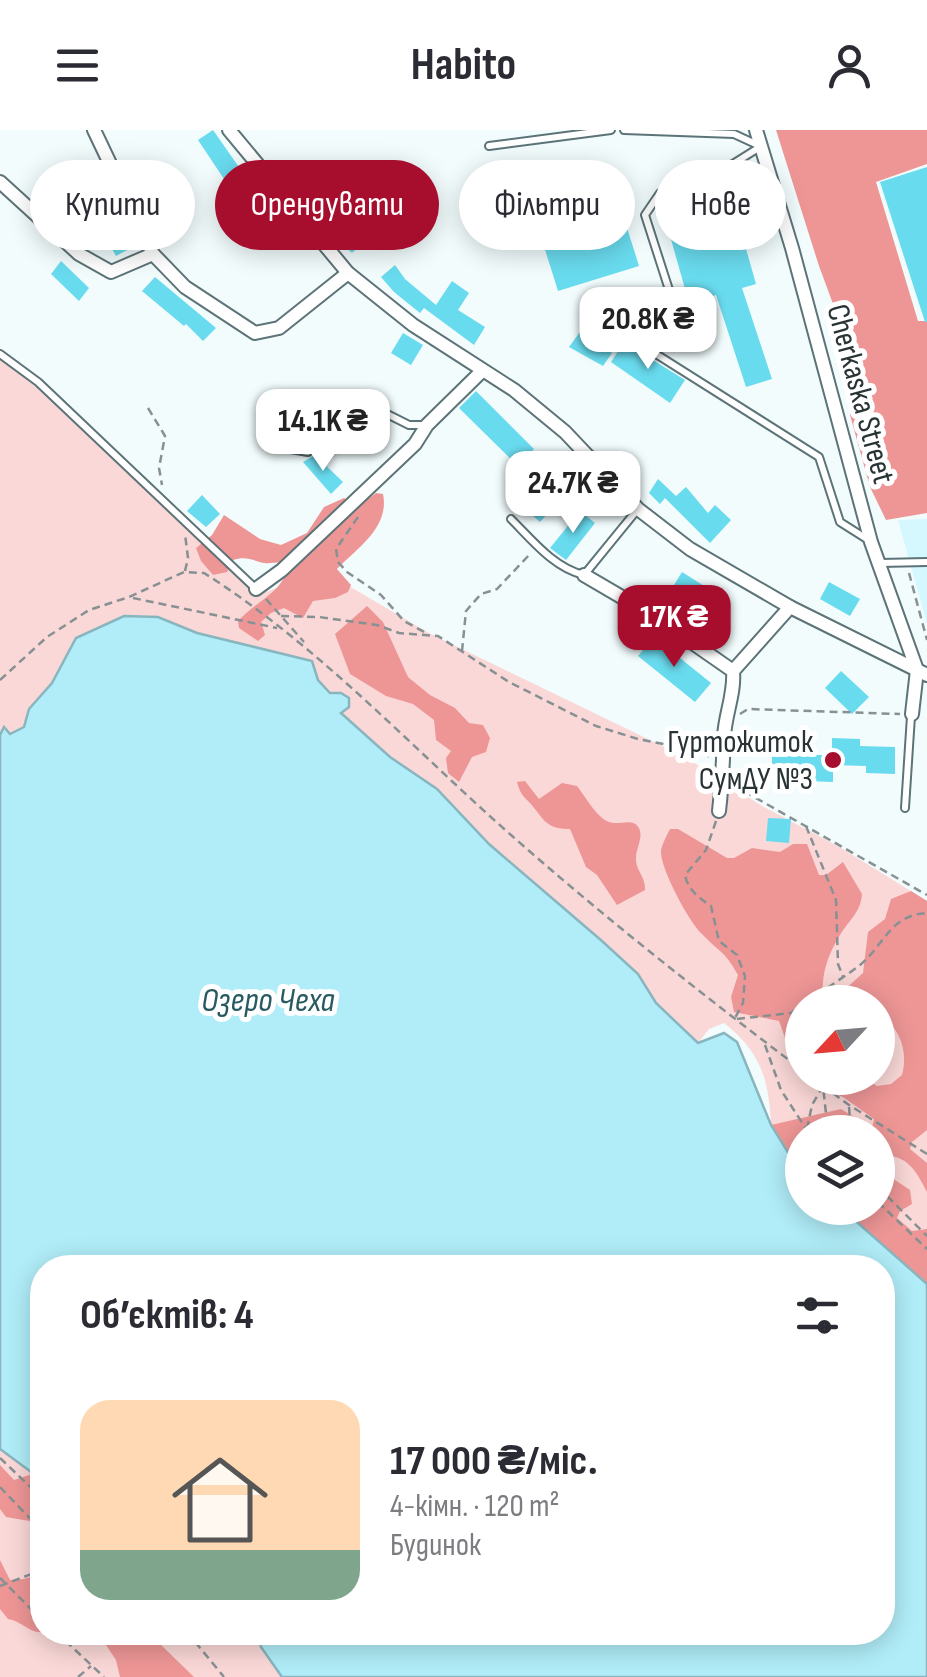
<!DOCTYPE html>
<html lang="uk">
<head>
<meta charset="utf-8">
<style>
  :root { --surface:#fff; --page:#f7f7f7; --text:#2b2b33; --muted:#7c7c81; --line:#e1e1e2; --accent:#a70d2d }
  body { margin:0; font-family:"Sofia Sans Condensed",sans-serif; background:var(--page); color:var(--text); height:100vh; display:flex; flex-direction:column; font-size:38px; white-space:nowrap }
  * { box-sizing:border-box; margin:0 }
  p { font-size:32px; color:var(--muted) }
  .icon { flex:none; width:55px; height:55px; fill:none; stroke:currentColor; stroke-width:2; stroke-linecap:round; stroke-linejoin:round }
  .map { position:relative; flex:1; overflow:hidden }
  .drawer { position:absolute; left:30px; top:1125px; width:865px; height:390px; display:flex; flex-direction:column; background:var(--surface); border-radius:40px; box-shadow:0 5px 25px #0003 }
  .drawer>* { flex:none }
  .banner { position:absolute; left:30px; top:30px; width:868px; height:90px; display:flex; gap:20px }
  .needle { width:65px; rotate:244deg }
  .controls { position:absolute; left:785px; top:855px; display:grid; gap:20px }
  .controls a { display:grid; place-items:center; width:110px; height:110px; border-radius:50%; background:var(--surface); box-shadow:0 5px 25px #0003; font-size:50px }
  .price { position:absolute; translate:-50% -85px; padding:0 22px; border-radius:20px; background:#fff; color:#222; font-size:32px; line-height:65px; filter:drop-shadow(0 2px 5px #0008) }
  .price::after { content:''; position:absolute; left:50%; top:60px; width:30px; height:22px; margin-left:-15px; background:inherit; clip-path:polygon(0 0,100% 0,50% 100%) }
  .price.on { background:var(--accent); color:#fff }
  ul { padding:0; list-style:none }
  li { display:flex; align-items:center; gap:30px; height:250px; padding:0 50px }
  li+li { border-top:2px solid var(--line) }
  li span { display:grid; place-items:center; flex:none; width:280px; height:200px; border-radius:30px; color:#555 }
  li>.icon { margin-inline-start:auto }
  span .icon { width:120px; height:120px; fill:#fffc; stroke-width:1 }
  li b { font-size:42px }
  h2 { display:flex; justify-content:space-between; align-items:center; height:120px; padding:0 50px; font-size:42px }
  .chip { padding:0 35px; border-radius:45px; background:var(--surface); box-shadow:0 5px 25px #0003; font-size:35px; line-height:90px }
  .chip.on { background:var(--accent); color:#fff }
  header { display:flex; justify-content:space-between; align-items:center; height:130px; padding:0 50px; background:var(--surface); font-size:45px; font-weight:700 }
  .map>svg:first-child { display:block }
</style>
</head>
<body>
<header><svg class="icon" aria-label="menu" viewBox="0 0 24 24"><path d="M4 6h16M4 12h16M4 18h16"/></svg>Habito<svg class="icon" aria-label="person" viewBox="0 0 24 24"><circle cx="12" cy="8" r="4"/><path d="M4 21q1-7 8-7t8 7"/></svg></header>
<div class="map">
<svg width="927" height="1547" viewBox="0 0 927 1547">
  <rect width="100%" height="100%" fill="#f2fcfd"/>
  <polygon fill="#d5f8fe" points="927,389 927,494 898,390"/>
  <g fill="#fad8d7" fill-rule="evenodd">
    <path d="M0,227C91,300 170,388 259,464L325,442L429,503L685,627L762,676L838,716L927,771V1154L841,1078H878V1002H802L771,995C769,950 761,922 724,893L709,899L698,913L656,873L638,844L602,811L489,714L437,659L390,627L340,582L341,563H330L318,550L312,531L197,503L158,487L124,486L76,508L52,553L29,579L25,598L10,604L4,598L0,605ZM802,872H878V948H802Z"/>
    <polygon points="0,1319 42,1350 42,1502 258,1503 261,1518 282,1547 0,1547"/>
  </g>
  <g fill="#ee9696">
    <polygon points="776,0 927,0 927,34 876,52 918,191 927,191 927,383 886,390 870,357 850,285 860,247 819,136"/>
    <path d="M376,363L383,364C390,398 356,419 337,439L351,455L348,462L335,468L313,471L303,488L284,478L271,483L261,492L265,505L258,511L239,498L238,491C254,472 287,461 288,433C279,431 272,434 264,433C252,430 246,426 233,430L227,442L213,445L201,431L196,418L212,405L224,385L260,409L281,415L307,403L324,377L344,368L357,377Z"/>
    <polygon points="367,476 383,492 408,547 430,565 455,578 469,593 483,595 490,608 486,622 472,627 459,652 448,643 446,628 451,621 436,610 434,590 413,574 386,566 350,544 335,504"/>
    <path d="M525,651L539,669L562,653L577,656C585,666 597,688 609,692C619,696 632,687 639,698C644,708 635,719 636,730C636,740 646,748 645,760L617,775L597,745L586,737L570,699C545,699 544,689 530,673C522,665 520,663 517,652Z"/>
    <path d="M670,699H678L727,728H734L752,718L780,722L793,714H807L819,745H826L843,732L862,764C861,782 849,790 840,805C826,828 821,846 823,872H802V927L789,919L779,891L734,882L731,867L738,845C724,820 720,823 702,804C689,792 660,738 661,721C662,714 667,705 670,699Z"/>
    <path d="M911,761L927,771V1000L912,1012L910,1019L927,1033V1062C917,1043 910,1028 887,1025L882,1030L886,1044L910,1060L912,1074L900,1081L897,1088L912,1101L927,1099V1154L841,1078H878V1002H802V1045L771,995L841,979L872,998L874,989L843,967L815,957L807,948H863L877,956L891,954L902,945C909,918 898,898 878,881V872H846L842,870V862L863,843L868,802L885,789L891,769Z"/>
    <polygon points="0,1335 14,1350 35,1343 42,1350 42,1398 35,1392 6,1387 0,1379"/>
    <path d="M0,1430L10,1450L24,1449L42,1443V1502C31,1504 21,1491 8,1489L0,1479Z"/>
    <polygon points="98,1503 154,1503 160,1514 194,1547 120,1547 116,1530"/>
  </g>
  <polygon fill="#b0edf8" stroke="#88b5be" stroke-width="2.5" points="124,486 158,487 197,503 312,531 318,550 330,563 341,563 349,568 349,577 341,583 390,627 437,659 489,714 602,811 638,844 656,873 698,913 724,903 737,912 771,995 802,1045 802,1078 841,1078 927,1154 927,1547 282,1547 261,1517 258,1503 882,1502 882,1138 42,1138 42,1350 0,1319 0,605 4,597 10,604 24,597 29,579 52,553 76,508"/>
  <g fill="#69dbee">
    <polygon points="213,0 241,40 226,52 198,10"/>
    <polygon points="319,36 339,58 328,67 340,80 330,88 295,50 302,43 307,48"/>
    <polygon points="927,37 927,192 925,192 880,52"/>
    <polygon points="154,46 179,92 165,100 138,55"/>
    <polygon points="728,55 756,154 742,158 772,249 746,257 716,165 689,173 661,74"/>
    <polygon points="122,84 131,101 122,106 129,119 116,126 111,117 114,115 103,93"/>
    <polygon points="623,85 639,136 558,161 542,110"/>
    <polygon points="348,91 368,109 352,123 333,106"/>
    <polygon points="61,131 89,158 79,171 51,144"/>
    <polygon points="395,135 405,149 436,175 452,151 469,163 458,180 485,197 474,215 424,178 420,183 394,162 381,147"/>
    <polygon points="155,147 216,198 203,211 186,194 184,196 142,161"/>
    <polygon points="598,177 613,188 597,211 612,223 603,236 569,217"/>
    <polygon points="403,203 423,215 411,235 391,223"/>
    <polygon points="624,212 685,250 670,273 611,232"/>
    <polygon points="476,261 534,319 518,336 459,278"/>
    <polygon points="315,325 343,352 331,364 303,332"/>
    <polygon points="658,349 676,366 686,357 708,383 715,375 731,390 710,413 665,368 660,374 649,363"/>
    <polygon points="519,356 549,382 540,392 510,366"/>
    <polygon points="202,365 220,384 206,397 187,381"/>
    <polygon points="580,381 595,393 566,430 550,418"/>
    <polygon points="682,442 709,459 699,475 686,466 682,472 669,463"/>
    <polygon points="829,452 860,469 850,486 820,469"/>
    <polygon points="654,507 711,553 695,572 638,526"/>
    <polygon points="841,541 869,567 852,584 825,558"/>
    <polygon points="832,608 860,609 860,616 895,617 895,644 866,643 866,636 833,635 833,652 805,651 806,646 772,645 772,617 798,617 798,625 832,625"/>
    <polygon points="768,688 791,689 789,713 766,711"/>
  </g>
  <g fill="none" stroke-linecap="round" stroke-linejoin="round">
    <defs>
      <g id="service">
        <polyline points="624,0 734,4 760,16"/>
        <polyline points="489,16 611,0"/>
        <polyline points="671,166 645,85 660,63 720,42 760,17"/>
        <polyline points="618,200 819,327 840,392 870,411"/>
        <polyline points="0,224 38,252 255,458"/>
        <polyline points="285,318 308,322 362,276 369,275 409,295 425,295"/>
        <path d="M511,389C532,410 554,438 584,445L637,380"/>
        <polyline points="880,433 927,432"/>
        <polyline points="905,678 911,586"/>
      </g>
      <g id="minor">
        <polyline points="94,0 153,124 185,157 255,203 279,198 348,143"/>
        <polyline points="229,0 348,143 413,195 514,260 565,302 638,379 690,419 790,477 927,545"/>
        <polyline points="756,0 792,118 871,412 917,540 912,584"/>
        <polyline points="0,52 79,124 111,142 153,124"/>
        <polyline points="584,445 654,486 733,541"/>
        <polyline points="256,459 282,440 415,314 427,295 482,241"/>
        <path d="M719,681C722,656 723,632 724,607C725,584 735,564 733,541L790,477"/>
      </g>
    </defs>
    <use href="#service" stroke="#5c7377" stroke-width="10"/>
    <use href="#minor" stroke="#5c7377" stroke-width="16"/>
    <g stroke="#879193" stroke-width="2.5" stroke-dasharray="8 5" stroke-linecap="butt">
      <polyline points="148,278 165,306 159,338 162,355"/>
      <polyline points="358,387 336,419 338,432 347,442 381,465 404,491 426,503"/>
      <polyline points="185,441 188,428 185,404"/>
      <polyline points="909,443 927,510"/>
      <polyline points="133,468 277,498"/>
      <polyline points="266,469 304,512"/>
      <polyline points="281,486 319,487 377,495 399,503 438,506 509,552 596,596 638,609 674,616 696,612 713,604"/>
      <polyline points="462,521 466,481 481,464 497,459 530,424"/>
      <path d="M0,550L47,507L89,480L129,467L184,442L204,443C319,516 410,616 511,705C605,788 703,865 802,940"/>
      <polyline points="740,584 748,579 900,584"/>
      <polyline points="698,614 709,627"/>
      <polyline points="733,655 927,765"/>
      <path d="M716,691L706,720L685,745C688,760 699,768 711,776L719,811L737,825L745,846L743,873L735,888"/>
      <polyline points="806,696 836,770 838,834 843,847"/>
      <path d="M806,872C824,860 843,848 860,835C885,814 890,785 927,783"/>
      <polyline points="737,889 791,883 802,875"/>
      <polyline points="765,915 781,960 808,1002"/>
      <polyline points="812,948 849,975 927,1024"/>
      <polyline points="849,977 851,1002"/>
      <polyline points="807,999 812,975 823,956 828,1002"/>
      <polyline points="878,1057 927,1106"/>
      <polyline points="878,1072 927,1119"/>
      <polyline points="0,1328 42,1368"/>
      <polyline points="0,1357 42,1401"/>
      <polyline points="0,1448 42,1490"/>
      <polyline points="0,1456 42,1440"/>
      <polyline points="56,1502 104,1547"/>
      <polyline points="187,1502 224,1547"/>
      <polyline points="78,1547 91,1536"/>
    </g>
    <use href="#service" stroke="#fff" stroke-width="6"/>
    <use href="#minor" stroke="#fff" stroke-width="12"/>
  </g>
  <circle fill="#a70d2d" stroke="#fff" stroke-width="4" cx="833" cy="630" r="10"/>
  <g text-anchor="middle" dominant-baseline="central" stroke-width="10" stroke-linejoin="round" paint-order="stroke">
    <g font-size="32" fill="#293335" stroke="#fff">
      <text transform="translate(860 264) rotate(75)">Cherkaska Street</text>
    </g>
    <g font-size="32" fill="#293335" stroke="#fff" text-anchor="end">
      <text x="813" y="612">Гуртожиток<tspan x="813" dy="37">СумДУ №3</tspan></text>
    </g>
    <g font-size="35" font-style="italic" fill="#285a62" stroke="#fff">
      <text x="268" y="870">Озеро Чеха</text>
    </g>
  </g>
</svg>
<div class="controls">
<a><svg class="needle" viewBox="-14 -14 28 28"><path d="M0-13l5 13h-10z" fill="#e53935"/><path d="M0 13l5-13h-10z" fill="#7c7c81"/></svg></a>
<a><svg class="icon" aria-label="layers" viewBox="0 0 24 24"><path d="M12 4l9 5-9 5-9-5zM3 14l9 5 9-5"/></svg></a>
</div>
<b class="price" style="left:648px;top:242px">20.8K ₴</b>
<b class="price" style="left:323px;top:344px">14.1K ₴</b>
<b class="price" style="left:573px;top:406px">24.7K ₴</b>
<b class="price on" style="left:674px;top:540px">17K ₴</b>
<div class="banner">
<a class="chip">Купити</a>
<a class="chip on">Орендувати</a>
<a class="chip">Фільтри</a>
<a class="chip">Нове</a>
</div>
<section class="drawer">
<h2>Об’єктів: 4<svg class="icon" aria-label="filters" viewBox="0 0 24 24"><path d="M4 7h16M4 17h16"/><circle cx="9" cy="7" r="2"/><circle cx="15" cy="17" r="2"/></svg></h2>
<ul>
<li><span style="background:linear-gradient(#ffd9b3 75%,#7fa58c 0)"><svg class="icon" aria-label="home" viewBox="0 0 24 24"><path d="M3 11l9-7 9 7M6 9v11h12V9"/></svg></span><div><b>17 000 ₴/міс.</b><p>4-кімн. · 120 m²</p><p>Будинок</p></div></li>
</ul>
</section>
</div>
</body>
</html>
